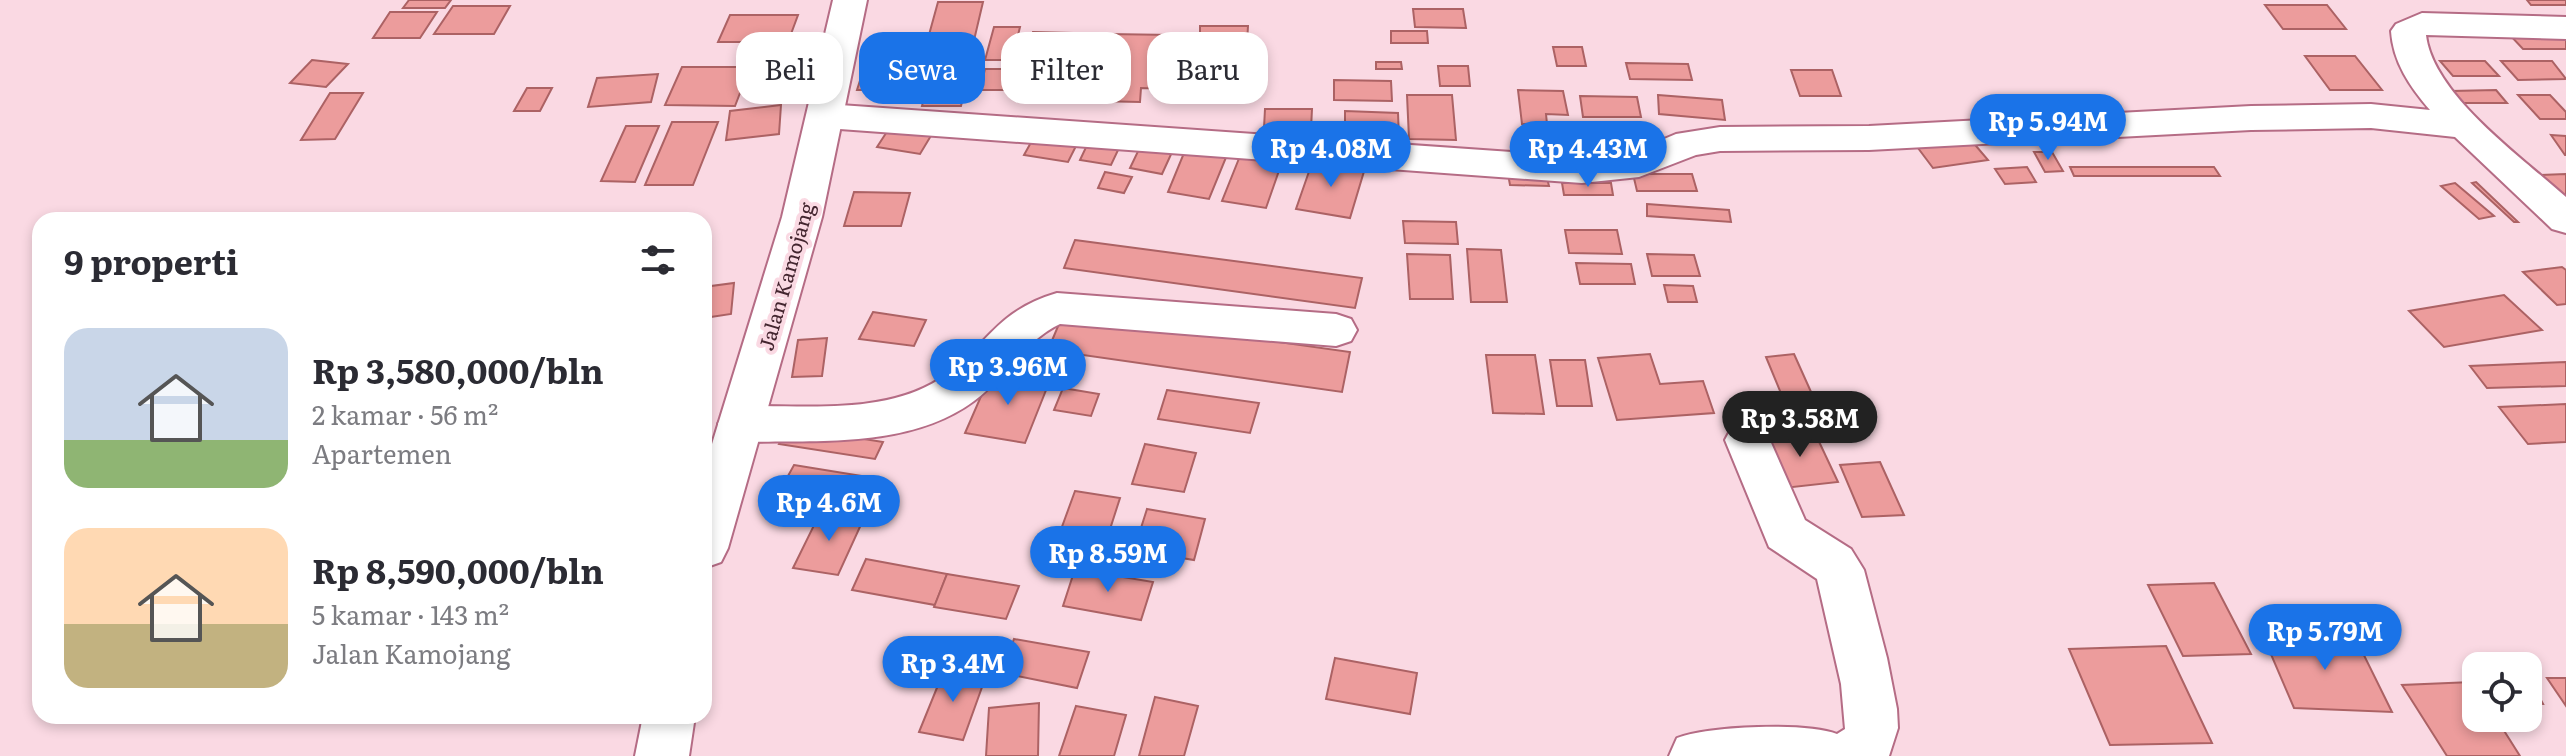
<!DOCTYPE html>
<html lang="id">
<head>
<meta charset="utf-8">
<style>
  :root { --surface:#fff; --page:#f7f7f7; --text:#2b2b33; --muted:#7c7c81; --accent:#1a73e8 }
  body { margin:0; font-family:Literata,serif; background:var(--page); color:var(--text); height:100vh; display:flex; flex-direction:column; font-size:30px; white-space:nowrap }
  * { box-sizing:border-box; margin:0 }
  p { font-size:26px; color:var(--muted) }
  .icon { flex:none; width:44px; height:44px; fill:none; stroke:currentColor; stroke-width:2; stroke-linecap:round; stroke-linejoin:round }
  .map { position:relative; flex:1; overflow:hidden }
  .panel { position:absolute; left:32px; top:212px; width:680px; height:512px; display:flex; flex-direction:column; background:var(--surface); border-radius:24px; box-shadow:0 4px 12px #0003 }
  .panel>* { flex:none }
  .banner { position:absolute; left:736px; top:32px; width:760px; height:72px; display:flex; gap:16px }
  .controls { position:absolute; left:2462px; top:652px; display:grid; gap:16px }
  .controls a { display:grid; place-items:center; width:80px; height:80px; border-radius:16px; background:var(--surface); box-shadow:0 4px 12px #0003; font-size:40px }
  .price { position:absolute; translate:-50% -68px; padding:0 18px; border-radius:28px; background:var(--accent); color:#fff; font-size:26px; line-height:52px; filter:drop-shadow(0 2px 4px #0008) }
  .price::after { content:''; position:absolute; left:50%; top:48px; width:24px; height:18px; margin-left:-12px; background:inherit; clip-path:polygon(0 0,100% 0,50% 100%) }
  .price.selected { background:#222; color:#fff }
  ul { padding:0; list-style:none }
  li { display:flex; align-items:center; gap:24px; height:200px; padding:0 32px }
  li span { display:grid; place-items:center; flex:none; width:224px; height:160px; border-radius:24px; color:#555 }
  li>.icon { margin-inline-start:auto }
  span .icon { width:96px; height:96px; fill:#fffc; stroke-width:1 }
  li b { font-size:34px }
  h2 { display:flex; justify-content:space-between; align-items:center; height:96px; padding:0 32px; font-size:34px }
  .pill { padding:0 28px; border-radius:24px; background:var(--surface); box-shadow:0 4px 12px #0003; font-size:28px; line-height:72px }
  .pill.selected { background:var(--accent); color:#fff }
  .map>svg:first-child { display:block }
</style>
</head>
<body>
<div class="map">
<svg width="2566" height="756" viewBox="0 0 2566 756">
  <rect width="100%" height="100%" fill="#fad9e3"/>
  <g fill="#ec9c9c" stroke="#ac6264" stroke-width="2">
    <polygon points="409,0 451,0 445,8 403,8"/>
    <polygon points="2527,0 2566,0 2566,5 2531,5"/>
    <polygon points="938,2 983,2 971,53 924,53"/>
    <polygon points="2265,5 2327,5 2346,29 2283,29"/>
    <polygon points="453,6 510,6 494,34 434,34"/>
    <polygon points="1413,9 1463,9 1466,28 1415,27"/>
    <polygon points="390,12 437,12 420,38 373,38"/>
    <polygon points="730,15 798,15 788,42 718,42"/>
    <polygon points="1200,26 1248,26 1247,43 1200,43"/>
    <polygon points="994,27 1020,27 1012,60 985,60"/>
    <polygon points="1391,31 1427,31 1428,43 1391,43"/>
    <polygon points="1033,32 1072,33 1070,39 1055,39 1053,56 1027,55"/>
    <polygon points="2508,33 2566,33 2566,49 2523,49"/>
    <polygon points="1107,34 1173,35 1166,89 1141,88 1140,102 1095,101"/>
    <polygon points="872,43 918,44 906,90 857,90"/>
    <polygon points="1205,46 1234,46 1229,94 1200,94"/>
    <polygon points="1553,47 1582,47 1586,66 1557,66"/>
    <polygon points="2305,56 2355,56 2382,90 2330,90"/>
    <polygon points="312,60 348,64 326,87 290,83"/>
    <polygon points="2440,61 2485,61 2499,76 2453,76"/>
    <polygon points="2501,61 2552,61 2566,79 2518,80"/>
    <polygon points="1376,62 1401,62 1402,69 1376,69"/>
    <polygon points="1626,63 1688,64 1692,80 1630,79"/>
    <polygon points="1033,64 1060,64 1052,100 1025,100"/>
    <polygon points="1438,66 1468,66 1470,86 1440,86"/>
    <polygon points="682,67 750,67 735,106 665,105"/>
    <polygon points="932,68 970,68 961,106 922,106"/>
    <polygon points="985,69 1012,69 1008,90 980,90"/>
    <polygon points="1791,70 1832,70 1841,96 1800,96"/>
    <polygon points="658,74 651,102 588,107 597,78"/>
    <polygon points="1334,80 1391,81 1392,101 1334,100"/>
    <polygon points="527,88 552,88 540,111 514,111"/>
    <polygon points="1518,90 1563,91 1568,115 1546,114 1547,124 1522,124"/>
    <polygon points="2496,90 2507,103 2462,103 2452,91"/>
    <polygon points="330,93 363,93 335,139 301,140"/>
    <polygon points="1407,95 1452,95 1456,140 1409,139"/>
    <polygon points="1658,95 1722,100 1725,120 1659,114"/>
    <polygon points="2518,95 2550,95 2566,112 2566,119 2540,119"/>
    <polygon points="1580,96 1637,97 1641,117 1583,117"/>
    <polygon points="781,105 779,134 726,140 730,111"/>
    <polygon points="1265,109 1312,109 1311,129 1264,128"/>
    <polygon points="1345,111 1398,113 1399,139 1345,138"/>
    <polygon points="672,122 718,122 693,185 645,185"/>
    <polygon points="626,126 659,126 635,182 601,181"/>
    <polygon points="890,127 932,134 920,154 877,147"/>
    <polygon points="1539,132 1566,133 1569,152 1541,152"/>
    <polygon points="2551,135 2566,136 2566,155 2565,155"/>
    <polygon points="1034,137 1077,144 1068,162 1024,155"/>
    <polygon points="1971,140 1988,160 1933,168 1918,148"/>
    <polygon points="1088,143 1119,148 1111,165 1080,160"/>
    <polygon points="1141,145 1173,150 1162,174 1130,168"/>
    <polygon points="1186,148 1227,155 1209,199 1168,192"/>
    <polygon points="2034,152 2052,152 2063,171 2045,172"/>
    <polygon points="1240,156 1282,162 1266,208 1222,201"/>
    <polygon points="1313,160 1365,168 1350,218 1296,209"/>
    <polygon points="2027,167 2036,182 2005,184 1995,169"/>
    <polygon points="2070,167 2214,167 2220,176 2074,176"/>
    <polygon points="1105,172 1132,177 1124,193 1098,188"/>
    <polygon points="1508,174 1546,174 1549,186 1510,185"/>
    <polygon points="1633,174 1692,174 1697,191 1637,191"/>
    <polygon points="2566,174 2566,203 2537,175"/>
    <polygon points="2476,182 2518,222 2514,222 2472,183"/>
    <polygon points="1562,183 1611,183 1613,195 1564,195"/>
    <polygon points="2455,183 2494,216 2479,219 2441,186"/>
    <polygon points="854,192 910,193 901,226 844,226"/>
    <polygon points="1647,204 1729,210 1731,222 1647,216"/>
    <polygon points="1403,221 1456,222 1458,244 1405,243"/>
    <polygon points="1565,230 1617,230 1622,254 1569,253"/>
    <polygon points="1075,240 1362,278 1355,308 1064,268"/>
    <polygon points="1467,249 1501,250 1507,302 1471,302"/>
    <polygon points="1407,254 1450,255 1453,299 1410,299"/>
    <polygon points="1647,254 1694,255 1700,276 1652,276"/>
    <polygon points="1576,263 1631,264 1635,284 1580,284"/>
    <polygon points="2562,267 2566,270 2566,304 2557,305 2523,272"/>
    <polygon points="734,283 731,314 704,318 704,287"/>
    <polygon points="1664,285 1693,286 1697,302 1668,302"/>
    <polygon points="2504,295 2542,330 2444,347 2409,311"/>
    <polygon points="873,312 926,320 914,346 859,339"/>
    <polygon points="1064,312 1350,352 1342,392 1048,350"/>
    <polygon points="827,338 822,376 792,377 798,340"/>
    <polygon points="1650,354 1660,384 1703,381 1714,413 1617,420 1598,358"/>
    <polygon points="1794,354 1820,412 1790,415 1766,357"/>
    <polygon points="1486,355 1535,355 1544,414 1493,413"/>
    <polygon points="1550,360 1585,360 1592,406 1557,406"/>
    <polygon points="2566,362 2566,386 2487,388 2470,366"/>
    <polygon points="992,371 1050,380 1025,443 965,433"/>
    <polygon points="1063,388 1099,394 1091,416 1054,410"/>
    <polygon points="1167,390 1259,403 1250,433 1158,419"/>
    <polygon points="2566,404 2566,442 2528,444 2499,407"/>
    <polygon points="789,427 883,442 875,459 779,444"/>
    <polygon points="1814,431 1838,482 1784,488 1762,436"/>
    <polygon points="1145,444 1196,453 1184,492 1132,484"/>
    <polygon points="1880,462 1904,515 1862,517 1840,465"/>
    <polygon points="794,465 868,477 858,498 783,485"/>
    <polygon points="1075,491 1120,498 1102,554 1055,546"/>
    <polygon points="1147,509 1205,519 1194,560 1134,550"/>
    <polygon points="821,511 864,518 838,575 793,568"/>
    <polygon points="866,559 947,574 935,605 852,590"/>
    <polygon points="1075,569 1153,582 1141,620 1063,606"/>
    <polygon points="947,574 1019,586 1006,619 934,607"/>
    <polygon points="2214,583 2251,654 2183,656 2148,585"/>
    <polygon points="2261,631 2354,635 2392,712 2294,708"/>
    <polygon points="1014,639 1089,652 1077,688 1002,673"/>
    <polygon points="2166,646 2212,743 2110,745 2069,649"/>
    <polygon points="1335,658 1417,673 1410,714 1326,699"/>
    <polygon points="945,668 986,676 963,740 919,732"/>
    <polygon points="2528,676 2543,704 2528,703"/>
    <polygon points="2547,678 2566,678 2566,706"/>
    <polygon points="2472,682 2476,688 2476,718 2496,718 2520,756 2447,756 2402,685"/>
    <polygon points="1155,697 1198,706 1184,756 1139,756"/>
    <polygon points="1039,703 1038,756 986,756 989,708"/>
    <polygon points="1076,706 1126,715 1114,756 1059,756"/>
  </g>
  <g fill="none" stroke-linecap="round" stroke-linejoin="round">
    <defs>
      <g id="minor">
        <path d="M2422,13L2566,17V39L2426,35C2433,95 2523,158 2566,197V233L2552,229L2455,137L2371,128L2251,130L1869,150L1720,151L1696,155L1639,177L1582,183L826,128L813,124L807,116L813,108L826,104L1582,157L1633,152L1676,134L1720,127L1869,126L2251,106L2371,104L2430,110C2410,87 2393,62 2391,31L2396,24Z"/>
        <path d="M1057,293L1336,314L1351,319L1357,330L1351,341L1336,346L1060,324C1024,341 1005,378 974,401C909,449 816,440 741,442L725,437L718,424L725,411L741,406C805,405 884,415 940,379C988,347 993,312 1057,293Z"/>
        <path d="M1748,422L1764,427L1805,520L1851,549L1864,570L1887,658L1897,709L1898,728L1889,756H1669L1677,738C1709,726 1806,722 1837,734L1845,729L1841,684L1817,579L1769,547L1725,440L1732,427Z"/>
      </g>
      <g id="secondary">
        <polygon points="833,0 867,0 822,217 728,548 721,562 704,568 704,470 782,217"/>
        <polygon points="643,716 695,716 689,756 635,756"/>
      </g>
    </defs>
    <use href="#minor" stroke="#b56c85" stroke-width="4"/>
    <use href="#secondary" stroke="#b56c85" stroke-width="4"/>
    <use href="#minor" fill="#fff" fill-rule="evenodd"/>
    <use href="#secondary" fill="#fff" fill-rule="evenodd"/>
  </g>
  <g text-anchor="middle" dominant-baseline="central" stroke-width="8" stroke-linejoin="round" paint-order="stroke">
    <g font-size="20" fill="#43252f" stroke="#fad9e3">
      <text transform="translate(785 276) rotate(-74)">Jalan Kamojang</text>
    </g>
  </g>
</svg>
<div class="controls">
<a><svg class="icon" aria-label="locate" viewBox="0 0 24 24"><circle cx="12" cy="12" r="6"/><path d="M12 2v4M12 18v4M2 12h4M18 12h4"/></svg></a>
</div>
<b class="price" style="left:2048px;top:162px">Rp 5.94M</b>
<b class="price" style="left:1331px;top:189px">Rp 4.08M</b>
<b class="price" style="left:1588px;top:189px">Rp 4.43M</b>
<b class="price" style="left:1008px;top:407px">Rp 3.96M</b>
<b class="price selected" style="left:1800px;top:459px">Rp 3.58M</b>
<b class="price" style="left:829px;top:543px">Rp 4.6M</b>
<b class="price" style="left:1108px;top:594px">Rp 8.59M</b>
<b class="price" style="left:2325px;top:672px">Rp 5.79M</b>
<b class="price" style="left:953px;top:704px">Rp 3.4M</b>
<div class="banner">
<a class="pill">Beli</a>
<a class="pill selected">Sewa</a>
<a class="pill">Filter</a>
<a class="pill">Baru</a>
</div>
<section class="panel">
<h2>9 properti<svg class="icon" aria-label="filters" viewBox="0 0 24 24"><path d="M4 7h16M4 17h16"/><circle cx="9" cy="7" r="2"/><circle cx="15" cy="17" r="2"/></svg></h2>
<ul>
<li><span style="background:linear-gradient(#c9d6e8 70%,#8fb573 0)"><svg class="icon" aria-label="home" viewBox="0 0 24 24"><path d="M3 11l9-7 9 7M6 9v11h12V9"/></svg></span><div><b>Rp 3,580,000/bln</b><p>2 kamar · 56 m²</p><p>Apartemen</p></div></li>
<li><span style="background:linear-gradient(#ffd9b3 60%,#c2b280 0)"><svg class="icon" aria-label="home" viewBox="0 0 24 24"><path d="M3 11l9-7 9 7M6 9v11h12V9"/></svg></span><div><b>Rp 8,590,000/bln</b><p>5 kamar · 143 m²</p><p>Jalan Kamojang</p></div></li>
</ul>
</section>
</div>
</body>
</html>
